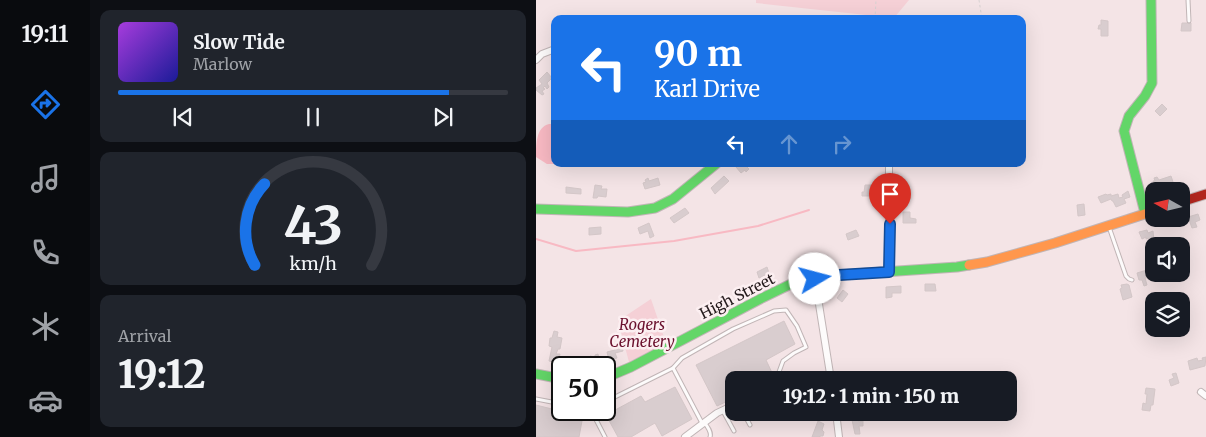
<!DOCTYPE html>
<meta charset="utf-8">
<style>
body{margin:0;font-family:Merriweather,serif;background:#20242c;color:#f1f3f6;height:100vh;display:flex;flex-direction:column;font-size:19px;white-space:nowrap}
*{box-sizing:border-box;margin:0}
p{font-size:16px;color:#9ea1a6}
.icon{flex:none;width:28px;height:28px;fill:none;stroke:currentColor;stroke-width:2;stroke-linecap:round;stroke-linejoin:round}
.map{position:relative;flex:1;overflow:hidden}
.drawer{display:flex;flex-direction:column;gap:10px;padding:10px;background:#0d0f14;width:446px}
.drawer>*{flex:none}
.hud{position:absolute;left:15px;top:15px;width:475px;height:152px;border-radius:10px;box-shadow:0 5px 20px #0002;background:#1a73e8;color:#fff;overflow:hidden}
.needle{width:32px;rotate:278deg}
.fabs{position:absolute;left:609px;top:182px;display:grid;gap:10px}
.fabs a{display:grid;place-items:center;width:45px;height:45px;border-radius:10px;background:#171b24;box-shadow:0 5px 20px #0002;font-size:25px}
.speed{position:absolute;left:15px;top:356px;display:flex;gap:10px;font-size:25px;font-weight:700;text-align:center}
.speed>*{display:grid;place-content:center;width:65px;height:65px;border-radius:50%;background:#171b24;box-shadow:0 5px 20px #0002;line-height:1}
.speed .limit{border:2px solid #111;border-radius:8px;background:#fff;color:#111}
.pin{position:absolute;display:grid;place-items:center;width:42px;height:42px;color:#fff;margin:-51px -21px;border-radius:50% 50% 50% 0;rotate:-45deg;box-shadow:0 0 5px #0007}
.pin .icon{rotate:45deg}
.me{position:absolute;width:55px;margin:-28px;rotate:82deg;stroke-linejoin:round;filter:drop-shadow(0 0 4px #0008)}
.turn{display:flex;align-items:center;gap:18px;height:105px;padding:0 20px;font-size:22px}
.turn .icon{width:65px;height:65px;stroke-width:2.5}
.turn b{display:block;font-size:35px;line-height:42px}
.lanes{display:flex;align-items:center;height:48px;padding:0 20px;background:#0003;justify-content:center;gap:25px;direction:ltr}
.lanes .off{opacity:.35}
.big{font-size:38px;font-weight:800;line-height:1.1}
.drawer .tile{flex:1;display:flex;flex-direction:column;justify-content:center;gap:8px;min-width:0;padding:0 18px;border-radius:10px;background:#20242c}
.drawer .dial{align-items:center;gap:0}
.dial svg{height:130px;overflow:visible;fill:none;stroke:#363941;stroke-width:7;stroke-linecap:round;text-anchor:middle}
.dial text{fill:#f1f3f6;stroke:none}
.song{display:flex;align-items:center;gap:15px}
.cover{width:60px;height:60px;border-radius:8px;background:linear-gradient(135deg,hsl(280 70% 55%),hsl(240 70% 35%))}
.played{height:5px;border-radius:2px;background:linear-gradient(90deg,#1a73e8 85%,#363941 85%)}
.keys{display:flex;justify-content:space-around;direction:ltr}
.trip{position:absolute;left:189px;top:371px;width:292px;height:50px;border-radius:10px;background:#171b24;box-shadow:0 5px 20px #0002;font-weight:800;line-height:50px;text-align:center}
main{display:flex;flex:1;min-height:0}
.dock{display:flex;flex-direction:column;width:90px;justify-content:space-around;align-items:center;background:#090b0e;color:#9ea1a6}
.dock .icon{width:35px;height:35px}
.dock .selected{color:#1a73e8}
.dock b{font-size:22px;color:#f1f3f6}
.map>svg:first-child{display:block}
.green{fill:#f5d0d6}
.water{fill:#f8b9c3}
.lines{fill:none;stroke-linecap:round;stroke-linejoin:round}
.stream{stroke:#f8b9c3;stroke-width:2}
.building{fill:#d9cdcf;stroke:#d4c7c8}
.lane-casing{stroke:#c1b5b6;stroke-width:5}
.street-casing{stroke:#c1b5b6;stroke-width:8}
.fast-casing{stroke:#c1b5b6;stroke-width:11}
.slow-casing{stroke:#c1b5b6;stroke-width:11}
.jam-casing{stroke:#c1b5b6;stroke-width:11}
.path{stroke:#d7d2d2;stroke-width:1;stroke-dasharray:2.5 2.5;stroke-linecap:butt}
.lane{stroke:#fdfbfb;stroke-width:3}
.street{stroke:#fdfbfb;stroke-width:6}
.fast{stroke:#63d668;stroke-width:9}
.slow{stroke:#ff974d;stroke-width:9}
.jam{stroke:#b3261e;stroke-width:9}
.route-casing{stroke:#114b97;stroke-width:12}
.route{stroke:#1a73e8;stroke-width:9}
.labels{text-anchor:middle;dominant-baseline:central;stroke-width:5;stroke-linejoin:round;paint-order:stroke}
.street-label{font-size:15px;fill:#251b1d;stroke:#fceff1}
.park-label{font-size:15px;font-style:italic;fill:#6a102d;stroke:#fceff1}
</style>
<main>
<nav class="dock">
<b>19:11</b>
<svg class="icon selected" aria-label="directions" viewBox="0 0 24 24"><path d="M12 3l9 9-9 9-9-9zM9 14v-3h6M13 9l2 2-2 2"/></svg>
<svg class="icon" aria-label="music" viewBox="0 0 24 24"><path d="M9 18V5l10-2v13"/><circle cx="6" cy="18" r="3"/><circle cx="16" cy="16" r="3"/></svg>
<svg class="icon" aria-label="phone" viewBox="0 0 24 24"><path d="M5 4h4l2 5-3 2q2 4 5 5l2-3 5 2v4C11 20 4 13 5 4z"/></svg>
<svg class="icon" aria-label="climate" viewBox="0 0 24 24"><path d="M12 3v18M4 7l16 10M4 17L20 7"/></svg>
<svg class="icon" aria-label="car" viewBox="0 0 24 24"><path d="M5 17H2v-5l4-1 3-4h7l3 4 3 1v5h-3M9 17h6M6 11h13"/><circle cx="7" cy="17" r="2"/><circle cx="17" cy="17" r="2"/></svg>
</nav>
<section class="drawer">
<div class="tile">
<div class="song"><i class="cover"></i><div><b>Slow Tide</b><p>Marlow</p></div></div>
<div class="played"></div>
<div class="keys"><svg class="icon" aria-label="previous" viewBox="0 0 24 24"><path d="M18 5L8 12l10 7zM5 5v14"/></svg><svg class="icon" aria-label="pause" viewBox="0 0 24 24"><path d="M8 5v14M16 5v14"/></svg><svg class="icon" aria-label="next" viewBox="0 0 24 24"><path d="M6 5l10 7-10 7zM19 5v14"/></svg></div>
</div>
<div class="tile dial"><svg viewBox="0 0 100 80">
<path d="M14 69A42 42 0 1 1 86 69"/>
<path d="M14 69A42 42 0 0 1 20 19" stroke="#1a73e8"/>
<text x="50" y="56" font-size="32" font-weight="700">43</text>
<text x="50" y="72" font-size="11">km/h</text>
</svg></div>
<div class="tile"><p>Arrival</p><b class="big">19:12</b></div>
</section>
<div class="map">
<svg width="670" height="437" viewBox="0 0 670 437">
<rect width="100%" height="100%" fill="#f4e4e6"/>
<!-- green -->
<g class="green">
<polygon points="220,0 373,0 358,18 220,3"/>
<polygon points="115,299 130,343 93,362 82,321"/>
</g>
<!-- water -->
<path class="water" d="M13,124H19V164H43H11L0,157C0,145 0,127 13,124Z"/>
<g class="lines">
<!-- stream -->
<polyline class="stream" points="0,239 40,251 138,241 222,226 273,210"/>
</g>
<!-- building -->
<g class="building">
<polygon points="565,20 572,21 572,36 565,36 565,29 562,29 563,25 565,25"/>
<polygon points="646,23 655,23 655,31 645,31"/>
<polygon points="11,72 16,78 11,83 13,87 11,89 9,86 7,88 9,89 6,91 8,94 6,95 0,90 0,88 6,84 3,80"/>
<polygon points="626,104 631,109 624,116 619,111"/>
<polygon points="204,164 215,164 211,167 213,169 210,172 209,170 205,173 200,167"/>
<polygon points="188,176 193,181 179,194 175,188"/>
<polygon points="635,176 637,182 629,186 628,183 624,184 626,188 620,190 617,181 619,181 618,178 621,177 623,180"/>
<polygon points="112,178 113,181 122,178 124,185 109,189 107,183 110,182 109,180"/>
<polygon points="59,185 66,186 65,189 71,189 70,197 62,196 61,198 57,198"/>
<polygon points="329,185 336,185 335,196 326,196 326,192 328,192"/>
<polygon points="30,187 45,189 45,194 30,193"/>
<polygon points="592,191 594,197 588,199 590,203 580,207 577,201 576,201 575,199 565,203 562,197 570,194 571,195 575,194 575,196 582,194 583,198 587,197 586,195"/>
<polygon points="548,204 549,215 542,216 541,205"/>
<polygon points="149,208 153,213 138,223 134,218"/>
<polygon points="367,212 374,212 374,218 380,219 380,223 367,223"/>
<polygon points="662,214 664,220 659,222 661,227 656,228 652,217"/>
<polygon points="113,223 118,236 114,238 112,231 104,234 102,228"/>
<polygon points="65,227 65,234 53,235 53,228"/>
<polygon points="320,230 323,236 312,240 310,234"/>
<polygon points="611,230 612,233 617,231 618,241 614,242 613,238 610,239 610,237 606,239 603,232"/>
<polygon points="231,267 233,273 223,278 221,272"/>
<polygon points="611,270 613,277 609,278 611,285 608,286 606,280 603,280 601,273"/>
<polygon points="389,284 399,284 400,291 389,291"/>
<polygon points="591,284 593,285 596,297 587,300 584,289 586,288 585,285"/>
<polygon points="365,286 365,293 356,293 356,297 350,298 350,287"/>
<polygon points="307,290 312,294 306,302 301,298"/>
<polygon points="248,321 259,344 230,360 238,377 232,380 198,380 198,398 181,406 160,365"/>
<polygon points="18,331 22,332 21,337 26,338 24,349 22,349 20,354 24,354 22,363 13,361 16,347 13,346 14,338 16,338"/>
<polygon points="86,345 87,351 79,353 81,358 73,360 71,352 79,350 78,347"/>
<polygon points="62,354 63,359 58,359 59,364 51,365 50,359 54,358 54,356 59,357 59,355"/>
<polygon points="670,357 669,366 654,370 652,361 661,358 662,361 667,360 666,358"/>
<polygon points="640,373 643,383 635,386 633,380 638,378 636,374"/>
<polygon points="139,387 156,419 126,436 119,423 95,437 82,437 70,415 105,396 109,402"/>
<polygon points="610,388 619,389 617,405 615,405 614,411 606,410 607,403 610,404 611,394 609,394"/>
<polygon points="0,405 16,409 15,415 46,421 43,437 0,437"/>
<polygon points="322,414 323,422 327,421 327,426 323,426 324,434 319,434 315,415"/>
<polygon points="282,421 288,424 286,430 288,432 287,436 284,436 284,437 276,437"/>
</g>
<g class="lines">
<defs>
<g id="lane">
<polyline points="652,0 653,21"/>
<polyline points="573,227 590,276 593,279 596,280"/>
<polyline points="0,399 26,404"/>
<polyline points="69,402 137,368"/>
<polyline points="55,410 69,437"/>
<polyline points="187,411 198,431"/>
<polyline points="207,412 214,425"/>
<polyline points="226,412 228,416"/>
<path d="M168,422C171,426 176,432 174,437"/>
<polyline points="166,423 137,368 146,358 197,329 238,311 250,310 261,326 270,347 258,353 247,361 240,380"/>
</g>
<g id="street">
<polyline points="0,60 6,54 19,49"/>
<polyline points="353,164 353,272"/>
<polyline points="279,279 295,380"/>
<polyline points="665,392 670,396"/>
<polyline points="300,412 303,437"/>
<polyline points="149,437 181,413 198,405"/>
</g>
<g id="fast">
<polyline points="0,209 92,212 119,208 137,199 180,164"/>
<polyline points="609,213 588,131 593,116 609,96 616,83 615,0"/>
<polyline points="0,374 26,379"/>
<polyline points="69,378 95,367 226,298 257,283 269,280 303,275 421,267 433,265"/>
</g>
<polyline id="slow" points="433,265 451,262 519,243 618,211"/>
<polyline id="jam" points="645,202 670,194"/>
</defs>
<!-- lane casing -->
<use href="#lane" class="lane-casing"/>
<!-- street casing -->
<use href="#street" class="street-casing"/>
<!-- fast casing -->
<use href="#fast" class="fast-casing"/>
<!-- slow casing -->
<use href="#slow" class="slow-casing"/>
<!-- jam casing -->
<use href="#jam" class="jam-casing"/>
<!-- path -->
<g class="path">
<polyline points="443,0 446,19"/>
<polyline points="339,19 340,0"/>
</g>
<!-- lane -->
<use href="#lane" class="lane"/>
<!-- street -->
<use href="#street" class="street"/>
<!-- fast -->
<use href="#fast" class="fast"/>
<!-- slow -->
<use href="#slow" class="slow"/>
<!-- jam -->
<use href="#jam" class="jam"/>
</g>
<g class="lines">
<defs>
<polyline id="route" points="279,279 303,275 353,272 354,224"/>
</defs>
<!-- route casing -->
<use href="#route" class="route-casing"/>
<!-- route -->
<use href="#route" class="route"/>
</g>
<g class="labels">
<!-- street labels -->
<g class="street-label">
<text transform="translate(201 296) rotate(-27)">High Street</text>
</g>
<!-- park labels -->
<g class="park-label">
<text x="106" y="324">Rogers<tspan x="106" dy="17">Cemetery</tspan></text>
</g>
</g>
</svg>
<div class="fabs">
<a><svg class="needle" viewBox="-14 -14 28 28"><path d="M0-13l5 13h-10z" fill="#e53935"/><path d="M0 13l5-13h-10z" fill="#9ea1a6"/></svg></a>
<a><svg class="icon" aria-label="sound" viewBox="0 0 24 24"><path d="M4 9h4l5-4v14l-5-4H4zM17 9q2 3 0 6"/></svg></a>
<a><svg class="icon" aria-label="layers" viewBox="0 0 24 24"><path d="M12 4l9 5-9 5-9-5zM3 14l9 5 9-5"/></svg></a>
</div>
<div class="speed"><div class="limit">50</div></div>
<div class="pin" style="left:354px;top:224px;background:#d93025"><svg class="icon" aria-label="arrive" viewBox="0 0 24 24"><path d="M6 21V4h12l-3 4 3 4H6"/></svg></div>
<svg class="me" style="left:279px;top:279px" viewBox="-20 -20 40 40"><circle r="19" fill="#fff"/><path d="M0-13L10 11 0 6-10 11z" fill="#1a73e8"/></svg>
<div class="trip">19:12 · 1 min · 150 m</div>
<div class="hud">
<div class="turn"><svg class="icon" aria-label="left" viewBox="0 0 24 24"><path d="M17 20v-9H6M10 6l-5 5 5 5"/></svg><div><b>90 m</b>Karl Drive</div></div>
<div class="lanes"><svg class="icon" aria-label="left" viewBox="0 0 24 24"><path d="M17 20v-9H6M10 6l-5 5 5 5"/></svg><svg class="icon off" aria-label="ahead" viewBox="0 0 24 24"><path d="M12 20V5M6 11l6-6 6 6"/></svg><svg class="icon off" aria-label="right" viewBox="0 0 24 24"><path d="M7 20v-9h11M14 6l5 5-5 5"/></svg></div>
</div>
</div>
</main>
